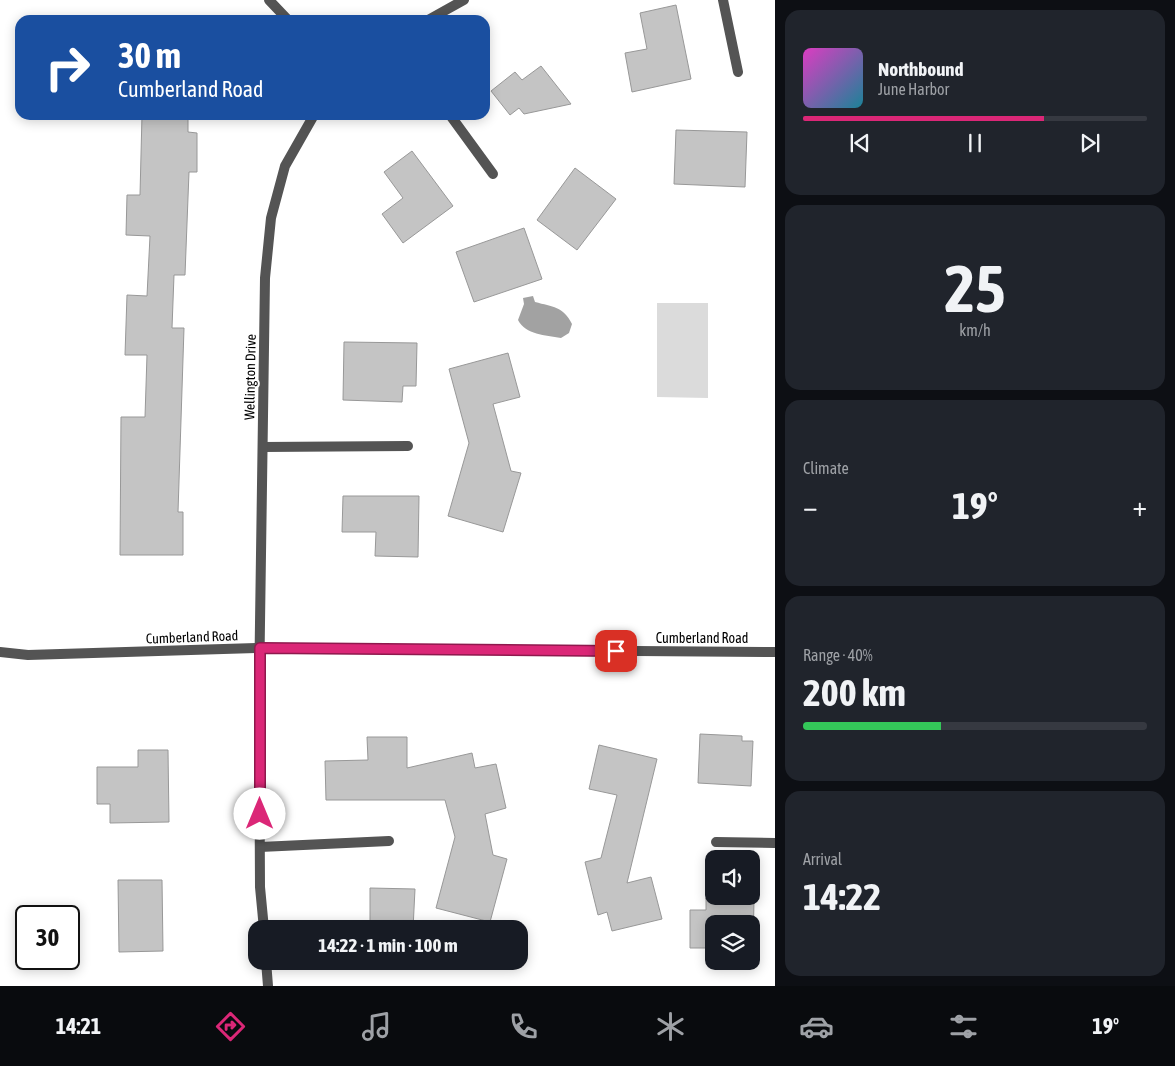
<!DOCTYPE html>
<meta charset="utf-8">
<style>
body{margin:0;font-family:"Asap Condensed",sans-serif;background:#20242c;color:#f1f3f6;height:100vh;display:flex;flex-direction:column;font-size:19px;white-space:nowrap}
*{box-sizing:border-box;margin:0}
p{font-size:16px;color:#9ea1a6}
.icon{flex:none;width:28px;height:28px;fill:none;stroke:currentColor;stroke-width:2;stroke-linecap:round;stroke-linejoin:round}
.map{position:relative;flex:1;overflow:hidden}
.sheet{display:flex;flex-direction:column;gap:10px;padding:10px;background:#0d0f14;width:400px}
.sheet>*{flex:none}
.banner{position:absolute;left:15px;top:15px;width:475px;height:105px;border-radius:15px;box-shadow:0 2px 12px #0003;background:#1a4fa0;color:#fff;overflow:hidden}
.fabs{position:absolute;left:705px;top:850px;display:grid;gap:10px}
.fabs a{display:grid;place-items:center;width:55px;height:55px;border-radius:10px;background:#171b24;box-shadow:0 2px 12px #0003;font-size:25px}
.speed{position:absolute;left:15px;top:905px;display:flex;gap:10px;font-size:25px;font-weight:700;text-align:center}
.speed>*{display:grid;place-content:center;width:65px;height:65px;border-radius:50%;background:#171b24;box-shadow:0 2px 12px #0003;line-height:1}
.speed .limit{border:2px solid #111;border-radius:8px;background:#fff;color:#111}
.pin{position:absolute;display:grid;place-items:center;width:42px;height:42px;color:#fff;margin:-21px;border-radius:10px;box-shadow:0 2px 8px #0006}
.me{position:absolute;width:55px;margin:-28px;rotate:0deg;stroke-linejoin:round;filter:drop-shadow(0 0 4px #0008)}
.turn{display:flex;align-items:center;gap:18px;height:105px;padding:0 20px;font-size:22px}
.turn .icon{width:65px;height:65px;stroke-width:2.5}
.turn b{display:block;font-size:35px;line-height:42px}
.big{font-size:38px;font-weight:700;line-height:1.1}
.sheet .tile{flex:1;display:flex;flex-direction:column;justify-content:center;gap:8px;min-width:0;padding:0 18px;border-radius:15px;background:#20242c}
.sheet .dial{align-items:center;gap:0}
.dial b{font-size:65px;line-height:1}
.song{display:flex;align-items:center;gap:15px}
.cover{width:60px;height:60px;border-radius:8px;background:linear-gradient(135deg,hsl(310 70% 55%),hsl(190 70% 35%))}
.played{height:5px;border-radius:2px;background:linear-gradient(90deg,#db2777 70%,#363941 70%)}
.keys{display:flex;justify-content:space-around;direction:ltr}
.heat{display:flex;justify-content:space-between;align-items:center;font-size:28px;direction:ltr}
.charge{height:8px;border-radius:4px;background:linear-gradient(90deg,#34c759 40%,#363941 0)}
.trip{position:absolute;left:248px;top:920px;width:280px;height:50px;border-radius:15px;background:#171b24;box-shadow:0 2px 12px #0003;font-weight:700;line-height:50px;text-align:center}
.menu{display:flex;height:80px;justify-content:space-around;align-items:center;background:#090b0e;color:#9ea1a6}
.menu .icon{width:35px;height:35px}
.menu .current{color:#db2777}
.menu b{font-size:22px;color:#f1f3f6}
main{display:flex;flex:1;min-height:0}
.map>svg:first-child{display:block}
.green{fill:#dbdbdb}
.water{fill:#a2a2a2}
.building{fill:#c4c4c4;stroke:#989898}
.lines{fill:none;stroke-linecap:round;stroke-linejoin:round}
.service{stroke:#545454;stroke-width:10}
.minor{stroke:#545454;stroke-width:10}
.route-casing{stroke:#8e194d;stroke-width:12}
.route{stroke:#db2777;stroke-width:9}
.labels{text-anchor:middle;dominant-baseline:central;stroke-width:4;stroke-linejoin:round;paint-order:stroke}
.street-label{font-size:14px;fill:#000;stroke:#fff}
</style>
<main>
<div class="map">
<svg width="775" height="986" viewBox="0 0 775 986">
<rect width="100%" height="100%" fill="#fff"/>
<!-- green -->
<polygon class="green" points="657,303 708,303 708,398 657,397"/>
<!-- water -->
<path class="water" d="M533,296L535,302C553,307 563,306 572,324L569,333L561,338C545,335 526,335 518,320L524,304L523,298Z"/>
<!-- building -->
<g class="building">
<polygon points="676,5 691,79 632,92 625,53 647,49 640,13"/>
<polygon points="541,66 571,104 524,114 519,108 510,115 491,91 515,72 522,80"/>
<polygon points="142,115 188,115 188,132 197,133 197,172 189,172 185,275 174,275 172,328 184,328 178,512 183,512 183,555 120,555 121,417 145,417 147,355 125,355 127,295 147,296 150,236 126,235 127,195 140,195"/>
<polygon points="676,130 747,132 745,187 674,184"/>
<polygon points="412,151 453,206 403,243 382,214 403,198 384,172"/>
<polygon points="575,168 616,199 577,250 537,220"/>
<polygon points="524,228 542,279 474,302 456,252"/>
<polygon points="344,342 417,343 416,386 403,386 402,402 343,400"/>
<polygon points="508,353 520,397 493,404 511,471 521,473 503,532 448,516 469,443 449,369"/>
<polygon points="343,496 419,496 418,557 375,556 376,532 342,532"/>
<polygon points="700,734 742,736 742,741 753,741 751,786 698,783"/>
<polygon points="367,737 407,737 407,768 472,753 475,768 496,764 506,808 485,814 493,855 507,859 490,922 436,908 455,837 445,800 326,800 325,761 368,760"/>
<polygon points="599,745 657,759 627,883 651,877 662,919 612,931 607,912 598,915 585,862 601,858 617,795 589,789"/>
<polygon points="138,750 168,750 169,822 110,823 110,804 97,804 97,767 138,767"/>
<polygon points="118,880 162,880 163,951 119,952"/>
<polygon points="370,888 415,889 413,929 370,929"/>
<polygon points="706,898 754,899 753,953 751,953 751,924 714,924 714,948 690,948 690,910 706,910"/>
<polygon points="714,961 742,961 741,968 714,967"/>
</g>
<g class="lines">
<!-- service -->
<g class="service">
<polyline points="723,0 738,72"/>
<polyline points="450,115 493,174"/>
<polyline points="263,447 408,446"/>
<polyline points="716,842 775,843"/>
<polyline points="260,847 389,841"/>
</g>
<!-- minor -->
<g class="minor">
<polyline points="269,0 288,20"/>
<polyline points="428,20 464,0"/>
<polyline points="0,652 28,655 260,648 775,652"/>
<polyline points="264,929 260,887 259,692 265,278 271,218 285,166 314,115"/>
<polyline points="266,961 268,986"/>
</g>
</g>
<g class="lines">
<defs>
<polyline id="route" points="260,814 260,648 616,651"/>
</defs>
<!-- route casing -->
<use href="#route" class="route-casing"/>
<!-- route -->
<use href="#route" class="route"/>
</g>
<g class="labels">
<!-- street labels -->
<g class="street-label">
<text transform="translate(250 377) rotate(-89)">Wellington Drive</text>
<text transform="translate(192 637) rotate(-2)">Cumberland Road</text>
<text x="702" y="638">Cumberland Road</text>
</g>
</g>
</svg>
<div class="fabs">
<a><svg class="icon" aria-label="sound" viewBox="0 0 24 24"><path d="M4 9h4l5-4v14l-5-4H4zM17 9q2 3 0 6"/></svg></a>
<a><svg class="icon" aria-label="layers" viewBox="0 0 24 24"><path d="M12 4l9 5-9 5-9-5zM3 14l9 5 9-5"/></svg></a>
</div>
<div class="speed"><div class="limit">30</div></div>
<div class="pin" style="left:616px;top:651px;background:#d93025"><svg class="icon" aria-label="arrive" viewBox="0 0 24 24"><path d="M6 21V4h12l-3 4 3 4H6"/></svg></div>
<svg class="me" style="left:260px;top:814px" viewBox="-20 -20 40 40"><circle r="19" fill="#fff"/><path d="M0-13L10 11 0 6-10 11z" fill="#db2777"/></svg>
<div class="trip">14:22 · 1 min · 100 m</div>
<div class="banner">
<div class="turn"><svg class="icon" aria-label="right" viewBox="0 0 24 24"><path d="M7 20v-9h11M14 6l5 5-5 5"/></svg><div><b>30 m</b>Cumberland Road</div></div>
</div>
</div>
<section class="sheet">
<div class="tile">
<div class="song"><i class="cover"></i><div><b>Northbound</b><p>June Harbor</p></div></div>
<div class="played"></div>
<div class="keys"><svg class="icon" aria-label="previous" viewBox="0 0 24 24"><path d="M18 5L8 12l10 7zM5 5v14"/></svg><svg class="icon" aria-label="pause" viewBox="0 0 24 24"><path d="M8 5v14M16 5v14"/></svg><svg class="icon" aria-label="next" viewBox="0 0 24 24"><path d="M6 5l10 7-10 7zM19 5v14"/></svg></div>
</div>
<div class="tile dial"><b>25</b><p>km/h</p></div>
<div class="tile"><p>Climate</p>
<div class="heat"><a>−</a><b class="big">19°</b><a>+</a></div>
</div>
<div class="tile"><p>Range · 40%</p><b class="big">200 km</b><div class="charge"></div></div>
<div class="tile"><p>Arrival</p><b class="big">14:22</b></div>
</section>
</main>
<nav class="menu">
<b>14:21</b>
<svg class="icon current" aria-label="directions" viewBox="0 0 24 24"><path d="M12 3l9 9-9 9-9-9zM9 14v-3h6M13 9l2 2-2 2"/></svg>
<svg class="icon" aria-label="music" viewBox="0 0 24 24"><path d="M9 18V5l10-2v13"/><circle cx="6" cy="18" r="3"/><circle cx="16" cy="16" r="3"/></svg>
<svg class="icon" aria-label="phone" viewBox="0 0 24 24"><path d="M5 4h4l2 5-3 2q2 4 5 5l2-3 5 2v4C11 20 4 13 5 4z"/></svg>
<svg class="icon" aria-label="climate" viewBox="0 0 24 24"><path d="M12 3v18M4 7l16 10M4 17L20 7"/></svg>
<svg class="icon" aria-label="car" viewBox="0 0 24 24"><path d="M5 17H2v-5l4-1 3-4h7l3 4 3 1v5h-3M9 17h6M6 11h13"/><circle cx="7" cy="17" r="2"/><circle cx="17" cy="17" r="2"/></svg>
<svg class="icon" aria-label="filters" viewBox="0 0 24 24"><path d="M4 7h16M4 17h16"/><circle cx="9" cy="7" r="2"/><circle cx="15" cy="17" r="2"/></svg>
<b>19°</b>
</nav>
